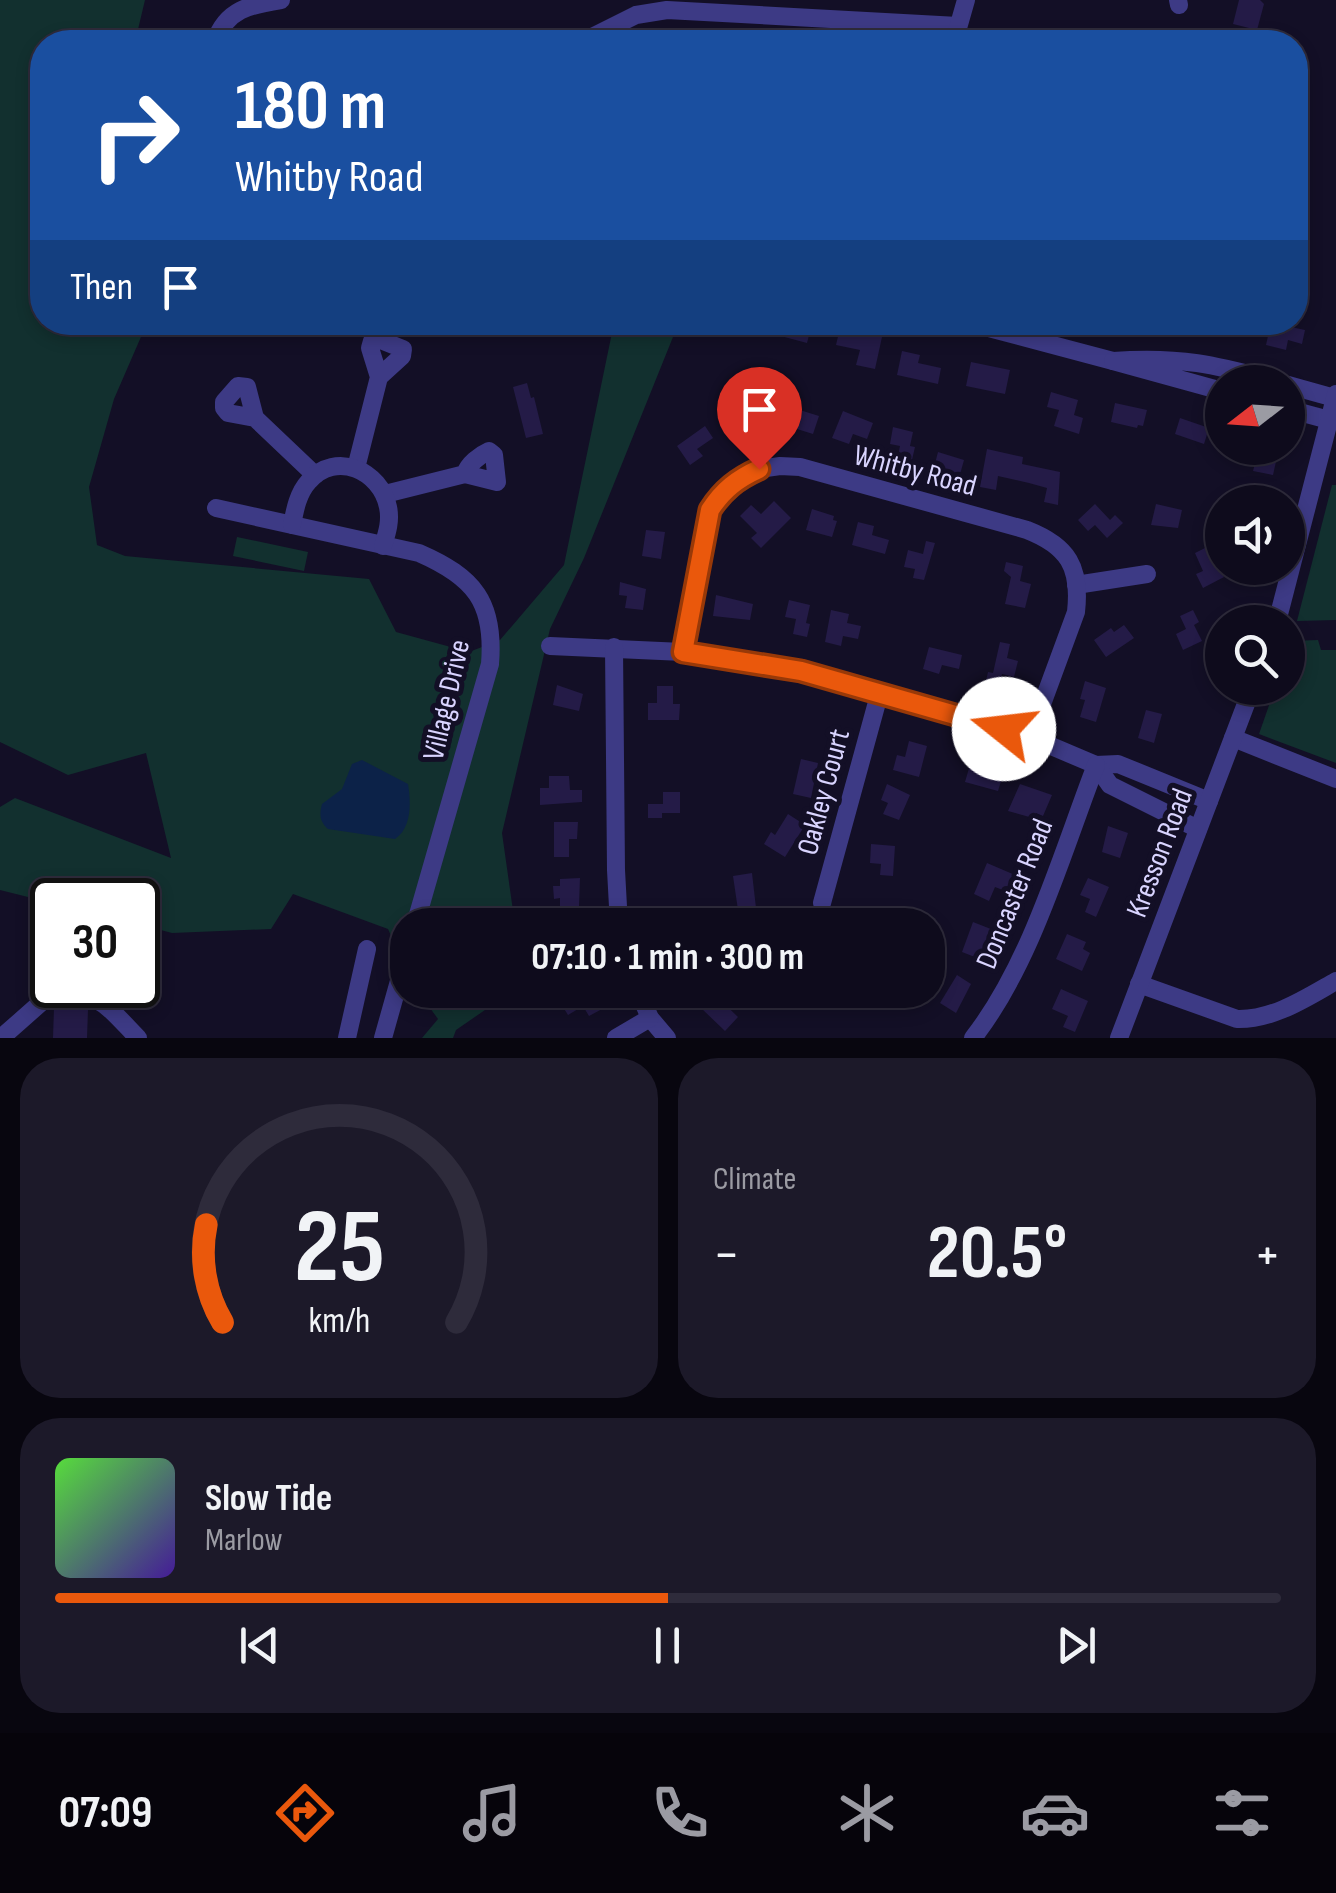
<!DOCTYPE html>
<meta charset="utf-8">
<style>
body{margin:0;font-family:"Sofia Sans Condensed",sans-serif;background:#1c1929;color:#f1f3f6;height:100vh;display:flex;flex-direction:column;font-size:38px;white-space:nowrap}
*{box-sizing:border-box;margin:0}
p{font-size:32px;color:#9b9ba3}
.icon{flex:none;width:55px;height:55px;fill:none;stroke:currentColor;stroke-width:2;stroke-linecap:round;stroke-linejoin:round}
.map{position:relative;height:1038px;overflow:hidden}
.details{display:flex;flex-direction:column;gap:20px;padding:20px;background:#08060f;flex:1}
.details>*{flex:none}
.guide{position:absolute;left:30px;top:30px;width:1278px;height:305px;border-radius:40px;box-shadow:0 5px 15px #0003,0 0 0 2px #2e2b3b;background:#1a4fa0;color:#fff;overflow:hidden}
.needle{width:65px;rotate:253deg}
.fabs{position:absolute;left:1205px;top:365px;display:grid;gap:20px}
.fabs a{display:grid;place-items:center;width:100px;height:100px;border-radius:50%;background:#0e0b1c;box-shadow:0 5px 15px #0003,0 0 0 2px #2e2b3b;font-size:50px}
.speed{position:absolute;left:30px;top:878px;display:flex;gap:20px;font-size:50px;font-weight:700;text-align:center}
.speed>*{display:grid;place-content:center;width:130px;height:130px;border-radius:50%;background:#0e0b1c;box-shadow:0 5px 15px #0003,0 0 0 2px #2e2b3b;line-height:1}
.speed .limit{border:5px solid #111;border-radius:15px;background:#fff;color:#111}
.pin{position:absolute;display:grid;place-items:center;width:85px;height:85px;color:#fff;margin:-102px -42px;border-radius:50% 50% 50% 0;rotate:-45deg;box-shadow:0 0 10px #0007}
.pin .icon{rotate:45deg}
.me{position:absolute;width:110px;margin:-55px;rotate:286deg;stroke-linejoin:round;filter:drop-shadow(0 0 8px #0008)}
.turn{display:flex;align-items:center;gap:35px;height:210px;padding:0 40px;font-size:45px}
.turn .icon{width:130px;height:130px;stroke-width:2.5}
.turn b{display:block;font-size:70px;line-height:85px}
.then{display:flex;align-items:center;height:95px;padding:0 40px;background:#0003;gap:20px;font-size:38px}
.big{font-size:75px;font-weight:700;line-height:1.1}
.details .tile{flex:1;display:flex;flex-direction:column;justify-content:center;gap:15px;min-width:0;padding:0 35px;border-radius:40px;background:#1c1929}
.details .dial{align-items:center;gap:0}
.dial svg{height:260px;overflow:visible;fill:none;stroke:#2e2b3b;stroke-width:7;stroke-linecap:round;text-anchor:middle}
.dial text{fill:#f1f3f6;stroke:none}
.song{display:flex;align-items:center;gap:30px}
.cover{width:120px;height:120px;border-radius:15px;background:linear-gradient(135deg,hsl(110 70% 55%),hsl(260 70% 35%))}
.played{height:10px;border-radius:5px;background:linear-gradient(90deg,#ea580c 50%,#2e2b3b 50%)}
.keys{display:flex;justify-content:space-around;direction:ltr}
.heat{display:flex;justify-content:space-between;align-items:center;font-size:55px;direction:ltr}
.details .tiles{flex:1;display:grid;gap:20px;grid-template-columns:1fr 1fr}
.tile:last-child{grid-column:span 2}
.trip{position:absolute;left:390px;top:908px;width:555px;height:100px;border-radius:40px;background:#0e0b1c;box-shadow:0 5px 15px #0003,0 0 0 2px #2e2b3b;font-weight:700;line-height:100px;text-align:center}
.dock{display:flex;height:160px;justify-content:space-around;align-items:center;background:#06040b;color:#9b9ba3}
.dock .icon{width:70px;height:70px}
.dock .selected{color:#ea580c}
.dock b{font-size:45px;color:#f1f3f6}
.map>svg:first-child{display:block}
.green{fill:#12302f}
.water{fill:#0c2248}
.building{fill:#241b47}
.lines{fill:none;stroke-linecap:round;stroke-linejoin:round}
.minor{stroke:#3d3a85;stroke-width:18}
.route-casing{stroke:#983908;stroke-width:25}
.route{stroke:#ea580c;stroke-width:18}
.labels{text-anchor:middle;dominant-baseline:central;stroke-width:10;stroke-linejoin:round;paint-order:stroke}
.street-label{font-size:30px;fill:#d9d4ff;stroke:#130f26}
</style>
<div class="map">
<svg width="1336" height="1038" viewBox="0 0 1336 1038">
<rect width="100%" height="100%" fill="#130f26"/>
<!-- green -->
<g class="green">
<polygon points="0,0 145,0 135,42 42,42 42,322 147,323 114,399 89,487 97,545 125,556 369,579 396,632 469,652 500,640 564,565 614,323 673,337 584,558 550,629 502,833 515,925 408,925 407,971 388,929 293,894 271,929 172,933 138,924 138,900 52,900 52,903 0,890 0,807 15,798 171,858 146,753 68,775 0,742"/>
<polygon points="1332,485 1336,485 1336,620 1297,621"/>
<polygon points="237,537 308,552 304,571 233,556"/>
<polygon points="1318,640 1321,650 1336,650 1336,763 1259,734 1275,688 1288,688 1288,651 1291,641"/>
<polygon points="417,990 514,990 456,1030 453,1038 422,1038 438,1019"/>
</g>
<!-- water -->
<path class="water" d="M362,760L408,784C411,802 412,828 395,839L328,829C320,822 319,815 322,804L342,789L352,764Z"/>
<!-- building -->
<g class="building">
<polygon points="1239,0 1260,0 1264,4 1257,30 1233,24"/>
<polygon points="780,322 812,324 807,343 777,335"/>
<polygon points="1271,322 1292,322 1291,327 1305,330 1302,344 1288,340 1286,350 1266,345"/>
<polygon points="840,328 882,337 875,369 856,365 860,350 836,345"/>
<polygon points="902,351 920,355 918,363 941,368 938,384 897,375"/>
<polygon points="971,362 1010,370 1005,394 966,386"/>
<polygon points="527,383 531,398 534,397 543,434 526,438 513,387"/>
<polygon points="753,390 761,413 734,424 728,408 740,404 737,396"/>
<polygon points="1051,392 1078,400 1074,415 1083,418 1079,434 1054,426 1059,410 1047,407"/>
<polygon points="1115,403 1147,410 1143,426 1138,425 1137,428 1111,422"/>
<polygon points="787,406 819,416 813,434 781,424"/>
<polygon points="843,411 873,423 867,439 853,434 849,444 832,438"/>
<polygon points="1180,418 1209,428 1204,444 1175,434"/>
<polygon points="705,426 713,438 697,449 703,456 690,465 677,446"/>
<polygon points="893,427 913,432 910,446 915,447 911,464 897,461 900,446 890,444"/>
<polygon points="1259,448 1279,448 1273,475 1253,471"/>
<polygon points="987,449 1023,457 1022,464 1060,472 1058,505 1044,502 1047,488 1029,483 998,476 996,490 980,487"/>
<polygon points="938,452 964,460 959,478 933,471"/>
<polygon points="774,501 791,518 761,548 751,538 757,533 740,516 751,505 761,514"/>
<polygon points="1095,504 1110,520 1115,515 1123,523 1107,538 1095,525 1088,531 1078,520"/>
<polygon points="1156,504 1182,510 1178,528 1151,525"/>
<polygon points="812,509 834,516 833,520 837,521 832,537 806,530"/>
<polygon points="858,522 874,526 872,535 889,540 885,554 852,545"/>
<polygon points="646,530 665,532 661,559 642,556"/>
<polygon points="926,541 935,543 924,580 913,578 915,569 904,567 908,550 923,554"/>
<polygon points="1209,546 1224,577 1203,588 1196,574 1203,571 1195,553"/>
<polygon points="1006,562 1023,566 1020,581 1031,584 1025,608 1005,604 1011,577 1004,571"/>
<polygon points="620,582 646,589 643,610 625,608 627,596 619,595"/>
<polygon points="716,595 753,604 750,620 713,616"/>
<polygon points="789,600 810,605 806,623 810,624 807,637 793,634 796,619 785,617"/>
<polygon points="831,610 849,614 847,623 861,626 858,639 843,636 841,646 825,642"/>
<polygon points="1193,610 1199,622 1194,625 1202,641 1183,650 1176,634 1186,629 1180,616"/>
<polygon points="1124,625 1134,638 1106,657 1094,640 1111,628 1114,632"/>
<polygon points="1000,642 1010,644 1007,658 1018,661 1014,677 1002,674 999,688 985,685 988,672 993,673"/>
<polygon points="929,647 962,655 959,669 942,665 939,674 923,669"/>
<polygon points="1085,681 1106,688 1096,722 1080,717 1085,700 1080,699"/>
<polygon points="557,685 583,694 579,711 553,705"/>
<polygon points="657,686 673,686 673,704 680,704 679,720 648,720 648,703 657,703"/>
<polygon points="1146,710 1162,714 1154,743 1138,738"/>
<polygon points="909,741 927,746 919,777 893,770 897,755 905,757"/>
<polygon points="972,758 988,762 985,773 1002,778 998,791 965,782"/>
<polygon points="801,759 818,763 811,798 793,794"/>
<polygon points="549,776 569,776 570,790 582,790 582,802 540,805 540,788 549,788"/>
<polygon points="887,784 910,795 899,820 883,814 888,803 881,800"/>
<polygon points="1020,784 1052,795 1043,816 1036,813 1033,818 1008,811"/>
<polygon points="663,792 680,792 680,813 662,813 662,818 648,818 648,804 663,804"/>
<polygon points="788,814 805,825 785,857 764,844 771,832 775,835"/>
<polygon points="554,822 578,822 577,839 569,839 569,857 554,857"/>
<polygon points="1108,826 1128,833 1120,858 1102,852"/>
<polygon points="871,844 895,846 893,876 880,875 881,864 870,863"/>
<polygon points="987,863 1015,875 1008,892 995,887 989,901 974,894"/>
<polygon points="752,873 756,908 738,910 733,876"/>
<polygon points="580,878 579,907 560,907 560,898 554,899 553,886 560,886 560,879"/>
<polygon points="1088,878 1109,887 1096,917 1085,912 1090,899 1080,895"/>
<polygon points="973,922 996,931 985,961 962,952"/>
<polygon points="1067,934 1086,942 1083,949 1090,953 1082,971 1056,959"/>
<polygon points="957,975 971,984 956,1013 940,1003"/>
<polygon points="1061,989 1088,1001 1075,1032 1063,1027 1068,1016 1052,1009"/>
<polygon points="580,990 594,990 604,1008 589,1016 583,1006 568,1015 560,1002"/>
<polygon points="713,993 738,1017 725,1031 700,1007"/>
<polygon points="58,1005 88,1010 87,1038 53,1038 54,1008"/>
</g>
<g class="lines">
<!-- minor -->
<g class="minor">
<polyline points="1178,0 1179,5"/>
<path d="M215,42C226,9 250,5 281,0"/>
<polyline points="582,42 636,15 667,10 958,26"/>
<polyline points="954,42 966,0"/>
<polyline points="966,322 1113,361"/>
<polyline points="1288,385 1335,398"/>
<path d="M1222,391L1113,361C1181,356 1215,365 1280,382"/>
<polyline points="1288,409 1329,420"/>
<polyline points="255,418 228,413 224,408 224,402 238,386 247,387 255,418 315,475"/>
<polyline points="356,468 379,377 402,356 403,349 378,339 372,341 370,348 379,377"/>
<path d="M385,494L465,474L497,482L494,455L489,451C480,455 468,464 465,474"/>
<path d="M216,508L419,553C474,577 495,602 490,664L415,925"/>
<path d="M292,525C295,509 298,493 309,481C336,450 381,471 388,507C391,521 387,533 383,546"/>
<polyline points="1076,585 1147,574"/>
<polyline points="1277,622 1336,394"/>
<polyline points="550,646 683,652 801,671 1030,737 1096,765 1118,764 1209,801"/>
<polyline points="614,647 616,870 619,925"/>
<path d="M683,652L710,510L720,495L738,478L759,469L780,466L800,467L1027,530C1068,546 1081,567 1076,612L1030,737"/>
<polyline points="1233,738 1336,779"/>
<polyline points="1096,765 1110,785 1198,829"/>
<polyline points="822,903 879,695"/>
<path d="M1139,984L1237,1019C1273,1020 1306,998 1336,981"/>
<polyline points="638,990 650,1018 667,1038"/>
<path d="M1,1038L53,992C100,992 106,1005 138,1038"/>
<polyline points="347,1038 367,949"/>
<polyline points="383,1038 408,949"/>
<polyline points="616,1038 650,1018"/>
<path d="M973,1038C1031,964 1062,853 1096,765"/>
<polyline points="1119,1038 1252,688"/>
</g>
</g>
<g class="lines">
<defs>
<path id="route" d="M759,469C737,479 723,490 710,510L683,652L801,671L1004,729"/>
</defs>
<!-- route casing -->
<use href="#route" class="route-casing"/>
<!-- route -->
<use href="#route" class="route"/>
</g>
<g class="labels">
<!-- street labels -->
<g class="street-label">
<text transform="translate(915 471) rotate(15)">Whitby Road</text>
<text transform="translate(447 700) rotate(-77)">Village Drive</text>
<text transform="translate(824 792) rotate(-75)">Oakley Court</text>
<text transform="translate(1160 853) rotate(-69)">Kresson Road</text>
<text transform="translate(1015 894) rotate(-68)">Doncaster Road</text>
</g>
</g>
</svg>
<div class="fabs">
<a><svg class="needle" viewBox="-14 -14 28 28"><path d="M0-13l5 13h-10z" fill="#e53935"/><path d="M0 13l5-13h-10z" fill="#9b9ba3"/></svg></a>
<a><svg class="icon" aria-label="sound" viewBox="0 0 24 24"><path d="M4 9h4l5-4v14l-5-4H4zM17 9q2 3 0 6"/></svg></a>
<a><svg class="icon" aria-label="search" viewBox="0 0 24 24"><circle cx="10" cy="10" r="6"/><path d="M15 15l6 6"/></svg></a>
</div>
<div class="speed"><div class="limit">30</div></div>
<div class="pin" style="left:759px;top:469px;background:#d93025"><svg class="icon" aria-label="arrive" viewBox="0 0 24 24"><path d="M6 21V4h12l-3 4 3 4H6"/></svg></div>
<svg class="me" style="left:1004px;top:729px" viewBox="-20 -20 40 40"><circle r="19" fill="#fff"/><path d="M0-13L10 11 0 6-10 11z" fill="#ea580c"/></svg>
<div class="trip">07:10 · 1 min · 300 m</div>
<div class="guide">
<div class="turn"><svg class="icon" aria-label="right" viewBox="0 0 24 24"><path d="M7 20v-9h11M14 6l5 5-5 5"/></svg><div><b>180 m</b>Whitby Road</div></div>
<div class="then">Then<svg class="icon" aria-label="arrive" viewBox="0 0 24 24"><path d="M6 21V4h12l-3 4 3 4H6"/></svg></div>
</div>
</div>
<section class="details">
<div class="tiles">
<div class="tile dial"><svg viewBox="0 0 100 80">
<path d="M14 69A42 42 0 1 1 86 69"/>
<path d="M14 69A42 42 0 0 1 9 39" stroke="#ea580c"/>
<text x="50" y="56" font-size="32" font-weight="700">25</text>
<text x="50" y="72" font-size="11">km/h</text>
</svg></div>
<div class="tile"><p>Climate</p>
<div class="heat"><a>−</a><b class="big">20.5°</b><a>+</a></div>
</div>
<div class="tile">
<div class="song"><i class="cover"></i><div><b>Slow Tide</b><p>Marlow</p></div></div>
<div class="played"></div>
<div class="keys"><svg class="icon" aria-label="previous" viewBox="0 0 24 24"><path d="M18 5L8 12l10 7zM5 5v14"/></svg><svg class="icon" aria-label="pause" viewBox="0 0 24 24"><path d="M8 5v14M16 5v14"/></svg><svg class="icon" aria-label="next" viewBox="0 0 24 24"><path d="M6 5l10 7-10 7zM19 5v14"/></svg></div>
</div>
</div>
</section>
<nav class="dock">
<b>07:09</b>
<svg class="icon selected" aria-label="directions" viewBox="0 0 24 24"><path d="M12 3l9 9-9 9-9-9zM9 14v-3h6M13 9l2 2-2 2"/></svg>
<svg class="icon" aria-label="music" viewBox="0 0 24 24"><path d="M9 18V5l10-2v13"/><circle cx="6" cy="18" r="3"/><circle cx="16" cy="16" r="3"/></svg>
<svg class="icon" aria-label="phone" viewBox="0 0 24 24"><path d="M5 4h4l2 5-3 2q2 4 5 5l2-3 5 2v4C11 20 4 13 5 4z"/></svg>
<svg class="icon" aria-label="climate" viewBox="0 0 24 24"><path d="M12 3v18M4 7l16 10M4 17L20 7"/></svg>
<svg class="icon" aria-label="car" viewBox="0 0 24 24"><path d="M5 17H2v-5l4-1 3-4h7l3 4 3 1v5h-3M9 17h6M6 11h13"/><circle cx="7" cy="17" r="2"/><circle cx="17" cy="17" r="2"/></svg>
<svg class="icon" aria-label="filters" viewBox="0 0 24 24"><path d="M4 7h16M4 17h16"/><circle cx="9" cy="7" r="2"/><circle cx="15" cy="17" r="2"/></svg>
</nav>
